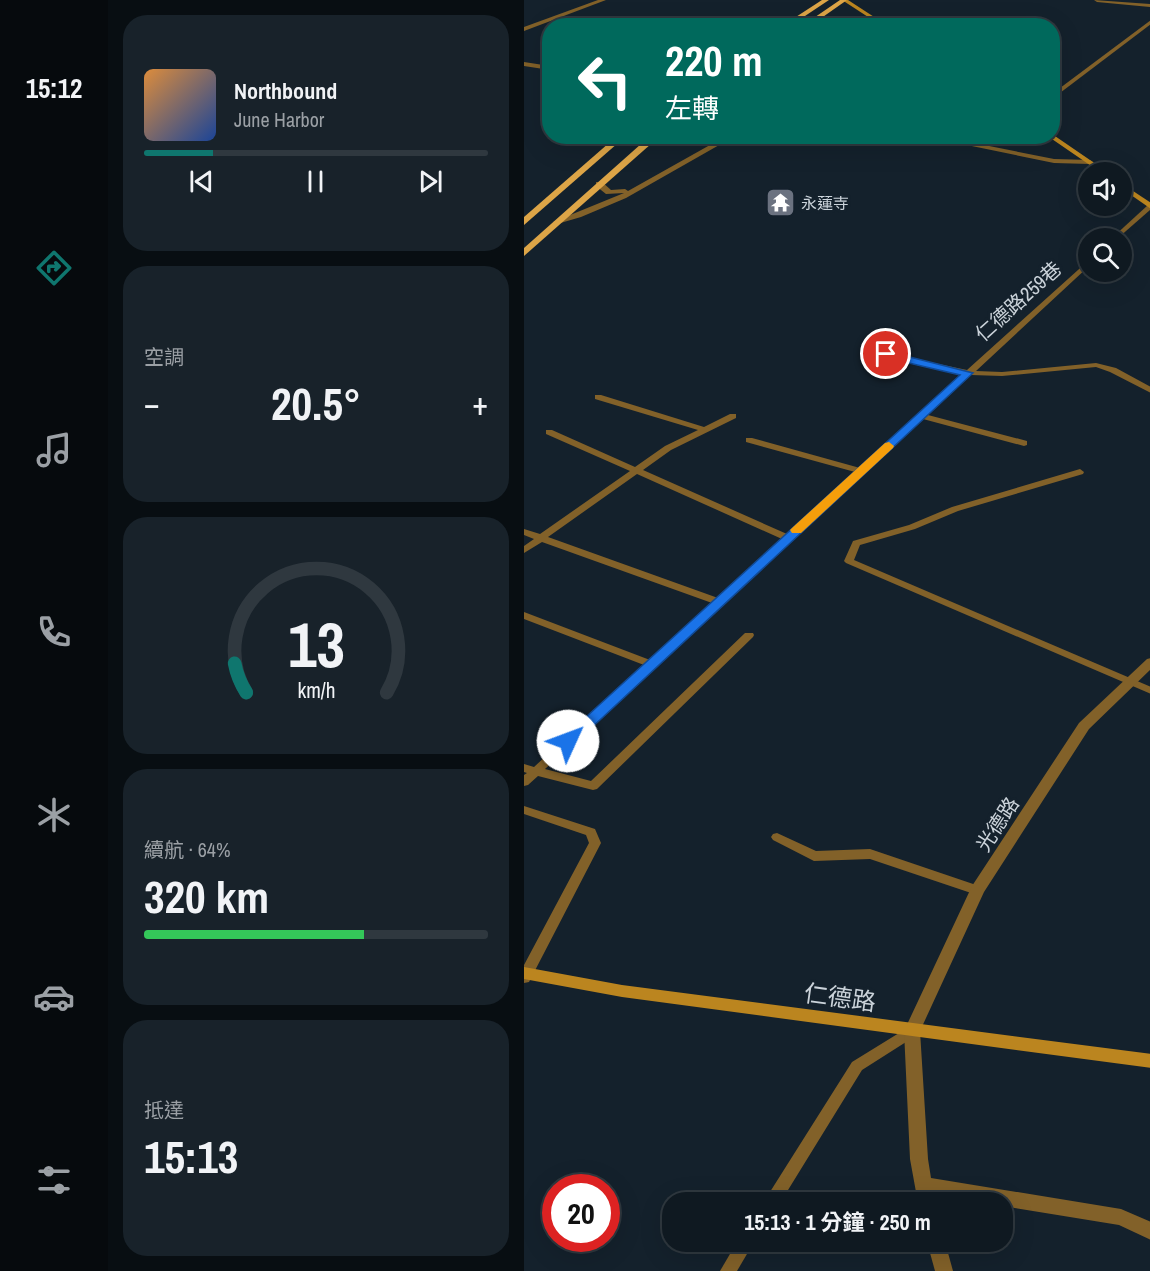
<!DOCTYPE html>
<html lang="zh-TW">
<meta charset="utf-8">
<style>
body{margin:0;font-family:"Archivo Narrow","Noto Sans TC",sans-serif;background:#18222a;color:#f1f3f6;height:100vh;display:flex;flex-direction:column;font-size:22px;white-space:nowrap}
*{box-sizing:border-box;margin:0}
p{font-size:20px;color:#9ba0a5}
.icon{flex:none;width:33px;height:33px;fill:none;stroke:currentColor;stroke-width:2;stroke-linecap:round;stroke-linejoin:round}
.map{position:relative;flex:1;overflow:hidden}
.details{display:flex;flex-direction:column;gap:15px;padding:15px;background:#080e12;width:416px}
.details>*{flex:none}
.guide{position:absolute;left:18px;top:18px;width:518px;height:126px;border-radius:24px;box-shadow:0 6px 24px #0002,0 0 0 2px #2f383f;background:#00695c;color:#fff;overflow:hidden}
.buttons{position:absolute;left:554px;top:162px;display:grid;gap:12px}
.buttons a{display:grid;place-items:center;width:54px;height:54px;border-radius:50%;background:#0f1921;box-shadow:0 6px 24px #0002,0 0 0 2px #2f383f;font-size:30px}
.speed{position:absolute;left:18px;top:1174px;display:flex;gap:12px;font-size:30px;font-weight:700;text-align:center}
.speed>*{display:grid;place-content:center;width:78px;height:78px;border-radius:50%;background:#0f1921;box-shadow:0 6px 24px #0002,0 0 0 2px #2f383f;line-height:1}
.speed .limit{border:9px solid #d22;background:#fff;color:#111}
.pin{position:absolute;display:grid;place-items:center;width:51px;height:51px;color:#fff;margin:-26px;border:3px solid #fff;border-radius:50%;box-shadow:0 2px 6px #0007}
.me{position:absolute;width:66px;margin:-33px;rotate:47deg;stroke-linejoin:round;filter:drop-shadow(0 0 4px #0008)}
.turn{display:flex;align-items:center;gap:21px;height:126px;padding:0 24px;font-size:27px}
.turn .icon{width:78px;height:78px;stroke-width:2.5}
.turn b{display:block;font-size:42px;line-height:51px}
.big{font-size:45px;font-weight:700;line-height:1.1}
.details .widget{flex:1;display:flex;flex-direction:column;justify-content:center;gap:9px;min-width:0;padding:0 21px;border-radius:24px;background:#18222a}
.details .dial{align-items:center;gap:0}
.dial svg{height:156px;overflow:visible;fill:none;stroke:#2f383f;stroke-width:7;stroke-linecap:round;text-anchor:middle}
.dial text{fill:#f1f3f6;stroke:none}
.song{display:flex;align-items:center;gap:18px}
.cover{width:72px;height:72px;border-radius:9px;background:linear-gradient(135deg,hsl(30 70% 55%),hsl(220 70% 35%))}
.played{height:6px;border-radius:3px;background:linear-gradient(90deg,#0f766e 20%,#2f383f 20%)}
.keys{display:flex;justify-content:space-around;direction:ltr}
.heat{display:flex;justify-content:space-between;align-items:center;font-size:33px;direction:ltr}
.charge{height:9px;border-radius:4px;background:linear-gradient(90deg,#34c759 64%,#2f383f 0)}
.trip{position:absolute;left:138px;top:1192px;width:351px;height:60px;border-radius:24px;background:#0f1921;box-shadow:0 6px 24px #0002,0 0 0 2px #2f383f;font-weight:700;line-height:60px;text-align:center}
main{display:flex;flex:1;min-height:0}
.menu{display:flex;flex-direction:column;width:108px;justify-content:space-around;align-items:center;background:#060a0d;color:#9ba0a5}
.menu .icon{width:42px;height:42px}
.menu .on{color:#0f766e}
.menu b{font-size:27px;color:#f1f3f6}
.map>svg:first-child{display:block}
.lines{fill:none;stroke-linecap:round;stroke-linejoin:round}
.lane{fill:#826129;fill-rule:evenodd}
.street{fill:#826129;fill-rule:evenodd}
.secondary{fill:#bb851f;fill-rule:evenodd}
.primary{fill:#dda547;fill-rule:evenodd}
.route{fill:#1a73e8;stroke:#114b97;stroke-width:1.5}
.slow{fill:#f59e0b}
.labels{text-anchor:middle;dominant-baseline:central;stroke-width:6;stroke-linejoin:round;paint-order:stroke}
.far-poi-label{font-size:16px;fill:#cbd3da;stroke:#14212c;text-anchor:start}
.street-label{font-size:20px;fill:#cbd3da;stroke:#14212c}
.near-street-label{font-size:24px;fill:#cbd3da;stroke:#14212c}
</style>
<main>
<nav class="menu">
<b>15:12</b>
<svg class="icon on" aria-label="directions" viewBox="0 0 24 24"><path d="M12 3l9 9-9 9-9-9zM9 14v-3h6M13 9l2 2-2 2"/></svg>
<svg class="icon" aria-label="music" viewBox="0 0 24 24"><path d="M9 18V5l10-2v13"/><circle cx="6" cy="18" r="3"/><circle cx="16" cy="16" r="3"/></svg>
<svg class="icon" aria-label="phone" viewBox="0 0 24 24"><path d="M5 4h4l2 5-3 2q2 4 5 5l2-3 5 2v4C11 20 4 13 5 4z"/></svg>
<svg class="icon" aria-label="climate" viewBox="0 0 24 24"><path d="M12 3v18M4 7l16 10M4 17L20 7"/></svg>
<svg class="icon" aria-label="car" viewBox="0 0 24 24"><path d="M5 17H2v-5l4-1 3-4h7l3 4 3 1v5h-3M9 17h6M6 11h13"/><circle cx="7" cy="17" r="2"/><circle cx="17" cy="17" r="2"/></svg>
<svg class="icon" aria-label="filters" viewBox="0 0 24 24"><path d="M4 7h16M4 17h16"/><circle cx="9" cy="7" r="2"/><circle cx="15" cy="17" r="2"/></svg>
</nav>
<section class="details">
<div class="widget">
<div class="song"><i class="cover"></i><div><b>Northbound</b><p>June Harbor</p></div></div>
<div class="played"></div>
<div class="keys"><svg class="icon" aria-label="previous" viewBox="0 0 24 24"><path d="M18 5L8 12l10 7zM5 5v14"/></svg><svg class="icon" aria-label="pause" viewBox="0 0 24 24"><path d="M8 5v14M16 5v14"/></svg><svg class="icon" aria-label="next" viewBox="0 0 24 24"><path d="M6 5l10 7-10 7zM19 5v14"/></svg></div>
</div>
<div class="widget"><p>空調</p>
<div class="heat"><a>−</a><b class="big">20.5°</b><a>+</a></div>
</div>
<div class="widget dial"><svg viewBox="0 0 100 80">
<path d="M14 69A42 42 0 1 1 86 69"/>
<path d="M14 69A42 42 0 0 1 8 54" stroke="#0f766e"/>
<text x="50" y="56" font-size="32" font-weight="700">13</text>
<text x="50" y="72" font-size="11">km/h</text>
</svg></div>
<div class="widget"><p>續航 · 64%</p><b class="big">320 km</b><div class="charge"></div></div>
<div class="widget"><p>抵達</p><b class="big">15:13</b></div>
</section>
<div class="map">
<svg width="627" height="1271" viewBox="0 0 627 1271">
<rect width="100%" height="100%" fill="#14212c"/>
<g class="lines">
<!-- lane -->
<g class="lane">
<polygon points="627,204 627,209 594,238 588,238 624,205"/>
<path d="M564,261V267L452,371L478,372L572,363L592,368L627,387V393L586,372L572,367L478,376L447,375L404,415L503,441V445L500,446L399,419L21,769L67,781L221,633H229L230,635L229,637L73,789L69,790L14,776L4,785L0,786V775L3,773L0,772V764L10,767L120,665L0,619V612L126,660L188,603L18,542L0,553V546L10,539L0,535V529L16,534L106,471L22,434V430H28L111,467L141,446L174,430L71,399V395H77L180,427L206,414H212V418L147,450L119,470L263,534L331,472L222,442V438H228L336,468L438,374L339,352V348L443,370ZM113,474L258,539L194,598L24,537Z"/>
<polygon points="556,469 560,472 559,474 434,511 391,529 336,545 330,560 627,687 627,694 322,563 320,561 329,541 385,525 428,507"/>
<polygon points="0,806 71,829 77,843 5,982 0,983 0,965 65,843 62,835 0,814"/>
<polygon points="253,833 292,851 346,849 458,887 459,890 458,893 453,895 346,859 290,861 249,840 247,837 249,834"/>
<polygon points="388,1025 393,1027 395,1031 393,1035 338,1070 256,1203 239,1203 328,1062"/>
<polygon points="213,1242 230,1242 213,1271 196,1271"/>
</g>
<!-- street -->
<g class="street">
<polygon points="74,0 82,0 0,31 0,27"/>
<polygon points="570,0 627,4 627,7 573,2"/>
<polygon points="627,20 627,24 528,99 528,94"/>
<polygon points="0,62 26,66 26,70 0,66"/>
<polygon points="202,136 211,136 102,198 57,217 33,224 29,222 100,193 82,194 72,186 72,182 78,182 87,190 101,189 104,191"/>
<polygon points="399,136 415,136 530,159 566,160 569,162 566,164 530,163"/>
<polygon points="627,658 627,669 565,729 460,892 396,1031 404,1159 407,1178 597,1209 627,1222 627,1240 595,1225 478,1206 478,1203 460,1203 411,1195 412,1203 394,1203 386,1159 380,1031 448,886 555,723 623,659"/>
<polygon points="403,1242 421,1242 429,1271 411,1271"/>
</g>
<!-- secondary -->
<g class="secondary">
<polygon points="318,0 324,0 364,26 358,26"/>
<polygon points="528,134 582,171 583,172 576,172 525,137 528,136"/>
<polygon points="597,183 627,203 627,209 597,188"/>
<polygon points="0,967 98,985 627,1054 627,1068 98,997 0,979"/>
</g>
<!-- primary -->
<g class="primary">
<polygon points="298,0 305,0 266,26 258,26"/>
<polygon points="316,0 323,0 286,26 278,26"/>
<polygon points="93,136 102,136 0,225 0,217"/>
<polygon points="126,136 136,136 0,256 0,248"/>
</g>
</g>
<!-- route -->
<polygon class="route" points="362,351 449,373 49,745 39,745 36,741 39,738 436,375 359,357 359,352"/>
<!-- slow -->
<polygon class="slow" points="365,442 370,446 369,448 277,533 268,533 266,530 268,528 361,443"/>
<!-- icons -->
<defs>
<symbol id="temple-square" viewBox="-11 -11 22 22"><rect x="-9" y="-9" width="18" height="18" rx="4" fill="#6b7280" stroke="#14212c"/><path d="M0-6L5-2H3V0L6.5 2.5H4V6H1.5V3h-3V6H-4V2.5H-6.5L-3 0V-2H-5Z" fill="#fff"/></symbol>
</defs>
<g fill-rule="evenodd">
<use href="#temple-square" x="240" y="186" width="33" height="33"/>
</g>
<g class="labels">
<!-- far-poi labels -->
<g class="far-poi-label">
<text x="277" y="203">永蓮寺</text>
</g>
<!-- street labels -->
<g class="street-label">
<text transform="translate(494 301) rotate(-42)">仁德路259巷</text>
<text transform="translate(473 824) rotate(-57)">光德路</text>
</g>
<!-- near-street labels -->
<g class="near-street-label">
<text transform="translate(316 997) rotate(8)">仁德路</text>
</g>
</g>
</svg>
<div class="buttons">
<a><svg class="icon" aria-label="sound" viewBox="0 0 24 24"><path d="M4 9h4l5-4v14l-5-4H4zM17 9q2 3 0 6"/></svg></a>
<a><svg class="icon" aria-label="search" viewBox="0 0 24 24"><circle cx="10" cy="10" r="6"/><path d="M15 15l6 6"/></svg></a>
</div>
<div class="speed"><div class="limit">20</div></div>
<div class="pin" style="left:362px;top:354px;background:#d93025"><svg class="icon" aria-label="arrive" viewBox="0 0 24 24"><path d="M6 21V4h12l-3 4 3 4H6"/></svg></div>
<svg class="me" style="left:44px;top:741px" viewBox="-20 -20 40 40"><circle r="19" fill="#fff"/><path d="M0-13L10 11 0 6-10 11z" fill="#1a73e8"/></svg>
<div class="trip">15:13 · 1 分鐘 · 250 m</div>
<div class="guide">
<div class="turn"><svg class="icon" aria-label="left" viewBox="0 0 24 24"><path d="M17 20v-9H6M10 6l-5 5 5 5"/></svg><div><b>220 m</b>左轉</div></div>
</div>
</div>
</main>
